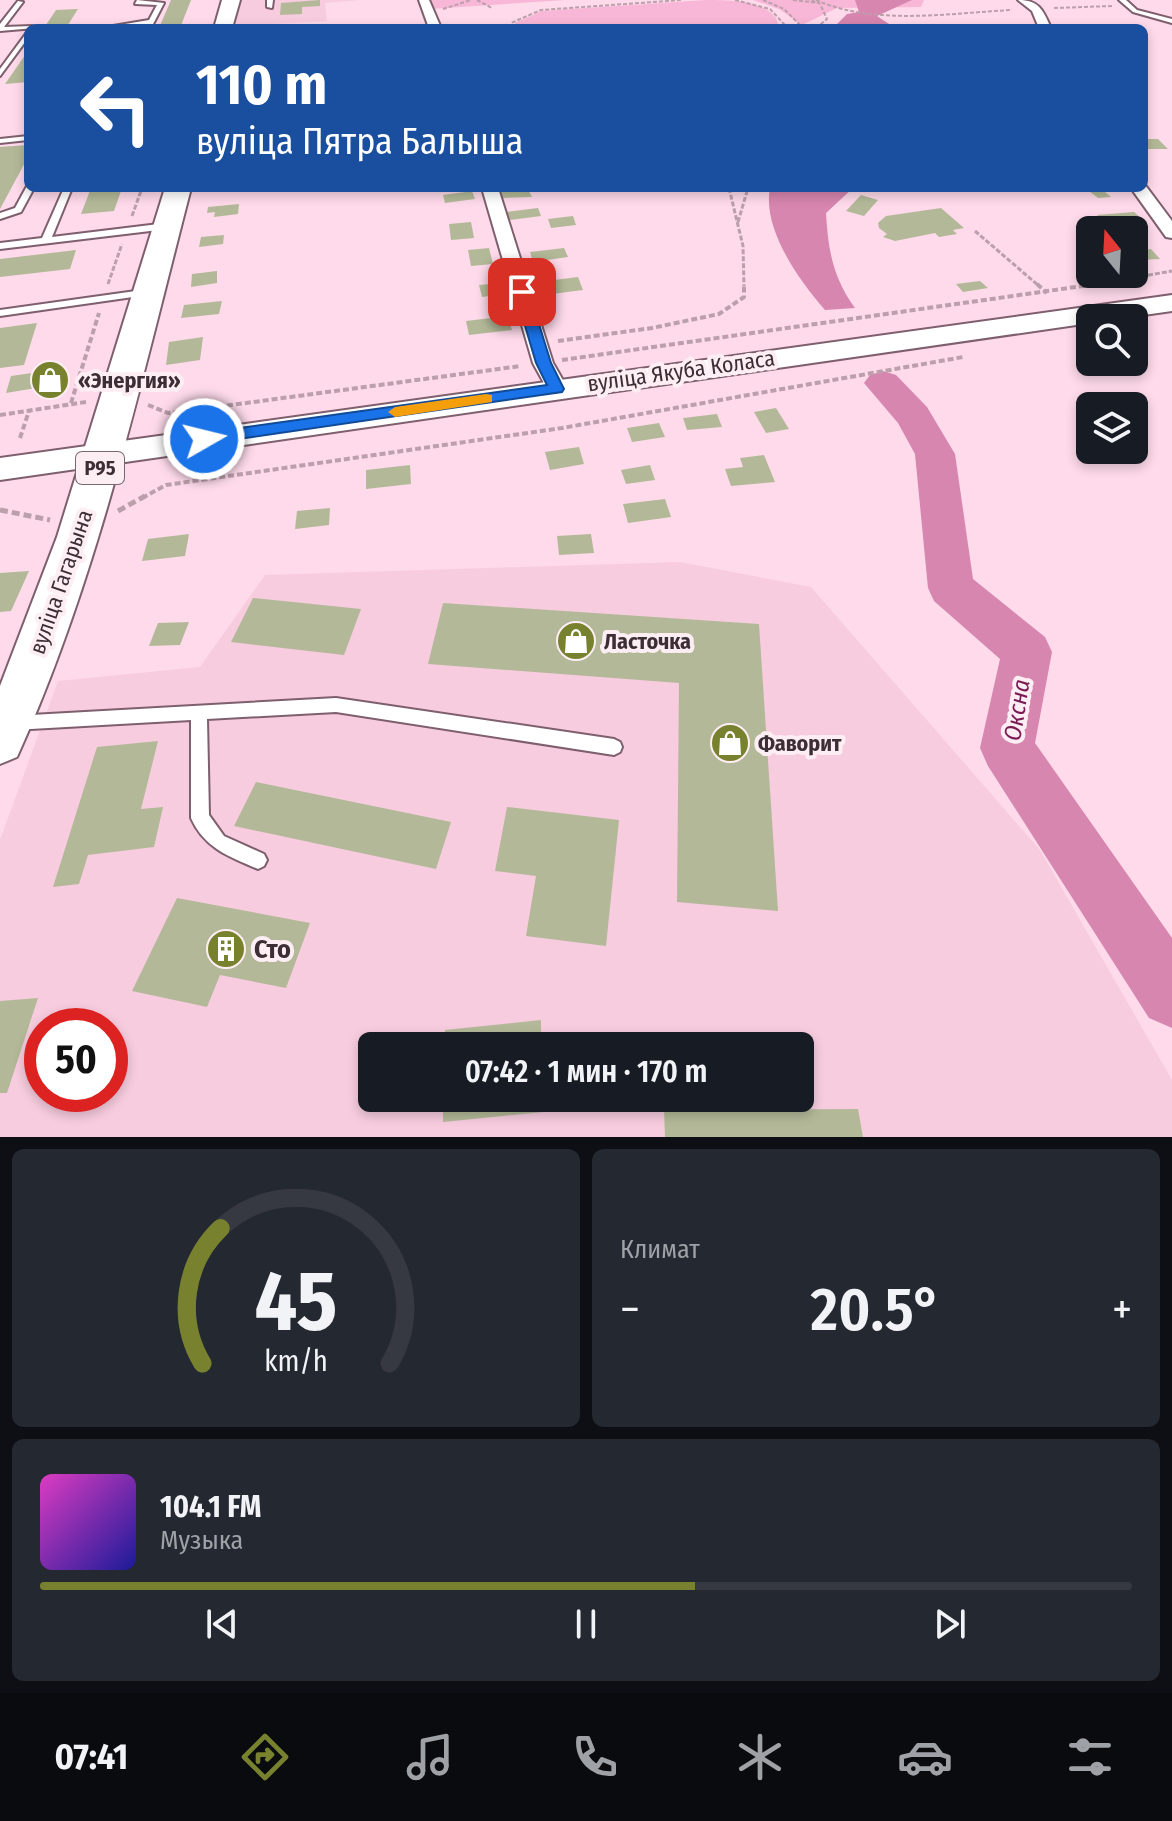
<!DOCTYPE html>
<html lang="ru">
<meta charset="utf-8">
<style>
body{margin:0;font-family:"Fira Sans Condensed",sans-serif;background:#242831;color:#f1f3f6;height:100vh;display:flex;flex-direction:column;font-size:30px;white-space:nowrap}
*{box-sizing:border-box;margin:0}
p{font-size:26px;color:#9ea1a6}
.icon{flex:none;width:44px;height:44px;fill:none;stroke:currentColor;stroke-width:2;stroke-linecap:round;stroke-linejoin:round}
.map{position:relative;height:1137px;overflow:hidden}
.details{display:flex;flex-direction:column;gap:12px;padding:12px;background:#0d0f14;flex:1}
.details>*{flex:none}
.top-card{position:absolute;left:24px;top:24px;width:1124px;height:168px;border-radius:12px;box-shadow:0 4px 12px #0003;background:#1a4fa0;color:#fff;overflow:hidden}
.needle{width:52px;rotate:342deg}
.fabs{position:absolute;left:1076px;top:216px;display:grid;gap:16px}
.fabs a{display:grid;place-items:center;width:72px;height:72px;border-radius:12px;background:#171b24;box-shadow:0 4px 12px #0003;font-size:40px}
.speed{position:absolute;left:24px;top:1008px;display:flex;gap:16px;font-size:40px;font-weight:700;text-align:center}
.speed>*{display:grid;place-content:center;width:104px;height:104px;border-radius:50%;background:#171b24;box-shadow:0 4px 12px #0003;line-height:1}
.speed .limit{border:12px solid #d22;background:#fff;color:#111}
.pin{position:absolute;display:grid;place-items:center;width:68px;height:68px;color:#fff;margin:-34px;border-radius:16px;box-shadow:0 4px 12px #0006}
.me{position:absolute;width:88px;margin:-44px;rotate:82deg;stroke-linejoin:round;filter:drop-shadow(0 0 6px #0008)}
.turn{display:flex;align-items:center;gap:28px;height:168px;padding:0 40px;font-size:36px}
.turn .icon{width:104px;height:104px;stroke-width:2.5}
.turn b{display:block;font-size:56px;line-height:68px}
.big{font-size:60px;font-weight:600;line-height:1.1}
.details .widget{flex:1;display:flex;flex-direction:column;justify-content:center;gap:12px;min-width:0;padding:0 28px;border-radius:12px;background:#242831}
.details .dial{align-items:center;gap:0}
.dial svg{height:208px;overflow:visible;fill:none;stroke:#363941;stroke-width:7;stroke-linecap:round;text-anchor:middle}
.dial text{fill:#f1f3f6;stroke:none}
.song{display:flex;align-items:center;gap:24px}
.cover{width:96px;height:96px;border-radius:12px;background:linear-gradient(135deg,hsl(310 70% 55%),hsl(240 70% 35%))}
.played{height:8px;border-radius:4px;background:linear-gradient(90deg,#78822e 60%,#363941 60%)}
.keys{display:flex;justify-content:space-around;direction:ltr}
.heat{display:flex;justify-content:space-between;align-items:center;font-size:44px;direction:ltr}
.details .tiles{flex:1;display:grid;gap:12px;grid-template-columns:1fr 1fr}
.widget:last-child{grid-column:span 2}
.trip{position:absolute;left:358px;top:1032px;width:456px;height:80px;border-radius:12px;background:#171b24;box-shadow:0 4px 12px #0003;font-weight:600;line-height:80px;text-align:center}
.dock{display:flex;height:128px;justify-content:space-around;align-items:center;background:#090b0e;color:#9ea1a6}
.dock .icon{width:56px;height:56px}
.dock .current{color:#78822e}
.dock b{font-size:36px;color:#f1f3f6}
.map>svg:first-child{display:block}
.built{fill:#f7ccdf;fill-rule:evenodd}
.green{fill:#f8b7d6}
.water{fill:#d786af}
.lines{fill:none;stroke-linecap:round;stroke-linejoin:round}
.river{fill:#d786af;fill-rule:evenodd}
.building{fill:#b3b998}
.lane-casing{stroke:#7e5f6d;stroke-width:4}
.street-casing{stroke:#7e5f6d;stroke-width:4}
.secondary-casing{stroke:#7e5f6d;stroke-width:4}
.primary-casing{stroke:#7e5f6d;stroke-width:4}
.path-far3{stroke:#bb9fab;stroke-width:2;stroke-dasharray:4 2;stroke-linecap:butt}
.path-far2{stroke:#bb9fab;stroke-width:3;stroke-dasharray:5 2;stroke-linecap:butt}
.path-far1{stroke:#bb9fab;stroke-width:4;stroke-dasharray:6 3;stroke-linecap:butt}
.path{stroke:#bb9fab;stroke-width:5;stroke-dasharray:8 4;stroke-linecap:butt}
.lane{fill:#fff;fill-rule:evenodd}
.street{fill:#fff;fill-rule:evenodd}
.secondary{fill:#fff;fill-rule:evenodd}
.primary{fill:#fff;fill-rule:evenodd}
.route{fill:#1a73e8;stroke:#114b97;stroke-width:2}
.slow{fill:#f59e0b}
.labels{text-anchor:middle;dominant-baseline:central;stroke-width:8;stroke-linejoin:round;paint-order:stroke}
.shield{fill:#fdeef4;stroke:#75686e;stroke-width:2}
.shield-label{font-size:20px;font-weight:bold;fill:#3b2e34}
.street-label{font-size:22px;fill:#3b2e34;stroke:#fdeef4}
.poi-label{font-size:22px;font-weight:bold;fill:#3b2e34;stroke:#fdeef4;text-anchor:start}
.water-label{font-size:24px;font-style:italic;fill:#791b53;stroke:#fdeef4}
.near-poi-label{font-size:26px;font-weight:bold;fill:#3b2e34;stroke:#fdeef4;text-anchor:start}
</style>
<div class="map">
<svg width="1172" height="1137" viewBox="0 0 1172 1137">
<rect width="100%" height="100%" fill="#fedaea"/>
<!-- built -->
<g class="built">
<polygon points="240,0 360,0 325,3 327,21 233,26"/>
<path d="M680,562L811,587L1040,850L1172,1080V1137H0V840L58,681L200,667L265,575ZM42,1026H110V1094H42ZM372,1046H800V1098H372Z"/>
</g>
<!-- green -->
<g class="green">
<polygon points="427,0 565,0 430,9"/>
<path d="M706,0C727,0 770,0 778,23L774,28H513L515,23L542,11Z"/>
<polygon points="753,0 924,0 921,7 837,8 802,25 779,9"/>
</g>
<!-- water -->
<g class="water">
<polygon points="855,0 912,0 877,16 895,28 833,28 847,14 859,12"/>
<path d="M770,188H853L826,213C828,250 833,278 855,308L825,310C799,280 762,229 770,188Z"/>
</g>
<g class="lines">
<!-- river -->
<polygon class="river" points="883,371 896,375 927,407 955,454 973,579 1045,637 1052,652 1035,743 1172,938 1172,1028 1149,1018 988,766 980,748 1000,659 934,601 928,588 915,454 898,423 864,383 870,375"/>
</g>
<!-- building -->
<g class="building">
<polygon points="171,0 191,0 180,28 159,28"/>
<polygon points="320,0 320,6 302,7 302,14 280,15 281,3"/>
<polygon points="78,9 66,28 44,28 56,10"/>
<polygon points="28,51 28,82 5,84"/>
<polygon points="1144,139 1158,139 1168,149 1144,149"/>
<polygon points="28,145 28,157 0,209 0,147"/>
<polygon points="91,188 122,188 114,211 81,214"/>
<polygon points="1085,188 1100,188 1111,197 1098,198"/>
<polygon points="528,189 532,197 501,198 499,192"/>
<polygon points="472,191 475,199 445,203 443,195"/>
<polygon points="861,195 878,200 864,216 846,211"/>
<polygon points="239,204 238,214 214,217 215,212 207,213 208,207"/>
<polygon points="538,208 541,216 501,221 498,213"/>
<polygon points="941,208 964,228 953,230 957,234 939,237 935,233 895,241 883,237 887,234 879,228 878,223 886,216"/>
<polygon points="1134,212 1144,221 1107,223 1097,215"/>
<polygon points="573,216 576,225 551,228 548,219"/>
<polygon points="471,222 474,238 451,240 449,224"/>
<polygon points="224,235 223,244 199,247 201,237"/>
<polygon points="489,248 493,264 471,266 468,250"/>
<polygon points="564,248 568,257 533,262 530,252"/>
<polygon points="1151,249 1160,259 1138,260 1134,255 1134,250"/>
<polygon points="76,250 70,269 0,277 0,259"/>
<polygon points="217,271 217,283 191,287 192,274"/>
<polygon points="578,277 583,290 544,295 539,282"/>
<polygon points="980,281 988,288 963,292 956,284"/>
<polygon points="501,283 504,294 482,297 479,285"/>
<polygon points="222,301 219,314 181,318 184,305"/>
<polygon points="508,316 512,330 469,335 466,321"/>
<polygon points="37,323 24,365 0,368 0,328"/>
<polygon points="203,337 200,360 166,365 169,342"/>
<polygon points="64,365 60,384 6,393 11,376 32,373 31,378 49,367"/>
<polygon points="776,408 789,429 766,433 754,412"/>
<polygon points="717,414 722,427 687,430 683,418"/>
<polygon points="659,423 665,437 632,442 627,428"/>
<polygon points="579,447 584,464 550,470 545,452"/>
<polygon points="764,455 775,482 731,486 725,469 743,467 740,458"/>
<polygon points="410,465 411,484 366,489 366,470"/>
<polygon points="650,465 655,480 626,484 621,470"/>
<polygon points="665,499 671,517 628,523 623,504"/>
<polygon points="330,508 329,525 295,529 297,511"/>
<polygon points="189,534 185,556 142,561 148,539"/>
<polygon points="591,534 594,553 559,555 557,536"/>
<polygon points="29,571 11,611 0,612 0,573"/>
<polygon points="253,598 361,609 344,655 231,642"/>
<polygon points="443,603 759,624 778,911 677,902 679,683 428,664"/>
<polygon points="189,622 180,645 149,646 158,623"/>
<polygon points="158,741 141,809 163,807 154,847 88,855 79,884 53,887 97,747"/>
<polygon points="256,782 451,822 436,869 234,826"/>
<polygon points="507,807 619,820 606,946 526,936 536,876 495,871"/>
<polygon points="177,898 310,923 286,988 220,975 207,1007 132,991"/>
<polygon points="38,998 7,1093 0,1093 0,1001"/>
<polygon points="541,1020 541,1046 445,1046 445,1030"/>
<polygon points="443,1098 543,1098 544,1112 443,1122"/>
<polygon points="858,1109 863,1137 665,1137 664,1110"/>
</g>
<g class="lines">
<defs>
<g id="lane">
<polygon points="137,0 164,3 151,28 145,28 147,24 101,28 149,20 157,5 135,4"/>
<polygon points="267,0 273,0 272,8 267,7"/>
<polygon points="1119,0 1126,0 1137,10 1172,19 1172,23 1133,12"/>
<polygon points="18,1 23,2 4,27 32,26 35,28 0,31 0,24"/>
<polygon points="28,31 28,38 0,76 0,69"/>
<polygon points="28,136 28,140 0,143 0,139"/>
<polygon points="27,186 34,188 21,212 0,219 0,213 15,208"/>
<polygon points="64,188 72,188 52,237 167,223 172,226 167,229 0,249 0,243 42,238"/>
<polygon points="150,289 154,290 154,294 0,316 0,310"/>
<path d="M336,698L614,739L620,742L622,747L620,752L614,755L336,712L207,719L209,815L224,836L264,854L267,860L264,866L258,869C230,857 204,848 191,818V720L13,730L7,728L5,723L7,718L13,716Z"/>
</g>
<g id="street">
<polygon points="419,0 429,0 441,28 429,28"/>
<path d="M1018,0C1039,0 1043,10 1051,28H1039L1032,11Z"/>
<polygon points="1145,185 1172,221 1172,238 1166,237 1131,188 1144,188"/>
<polygon points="482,188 498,188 553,363 568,389 564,394 550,394 533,363"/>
</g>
<polygon id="secondary" points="1172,295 1172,311 1123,318 1090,318 1090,323 0,480 0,458"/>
<g id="primary">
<polygon points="222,0 240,0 232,28 214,28"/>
<path d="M165,188H191C141,380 99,576 17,757L0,764V686L57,537Z"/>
</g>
</defs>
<!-- lane casing -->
<use href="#lane" class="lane-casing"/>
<!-- street casing -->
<use href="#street" class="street-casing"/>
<!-- secondary casing -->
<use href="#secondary" class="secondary-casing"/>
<!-- primary casing -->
<use href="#primary" class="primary-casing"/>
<!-- path-far3 -->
<g class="path-far3">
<polyline points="477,0 492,8"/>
<polyline points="735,0 770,9 784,24 780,28"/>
<polyline points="763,0 784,9 803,28"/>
<polyline points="793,0 819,3 809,0"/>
<path d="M816,0C875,26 950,13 1012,10"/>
<polyline points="1054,8 1112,6"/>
<polyline points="443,9 471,0"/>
<polyline points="510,28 511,23 541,10 682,0"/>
<polyline points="816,28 827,19 820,4"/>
</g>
<!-- path-far2 -->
<g class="path-far2">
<polyline points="729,188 743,246 744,286"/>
<polyline points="132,216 142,188"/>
<polyline points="738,222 748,188"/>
<polyline points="975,231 1039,286"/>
<polyline points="108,284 122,244"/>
<polyline points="1086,286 1172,271"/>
</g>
<!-- path-far1 -->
<g class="path-far1">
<polyline points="1037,284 1047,293"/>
<polyline points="558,341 652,328 719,314 744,297 744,284"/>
<polyline points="562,360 1097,284"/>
<polyline points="71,403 99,313"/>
<polyline points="148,405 168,413 179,412 521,366"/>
<polyline points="0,415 86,402"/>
<polyline points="20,438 29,411"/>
<polyline points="142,498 166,485 562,428 963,357"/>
</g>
<!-- path -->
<g class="path">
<polyline points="0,510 50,520"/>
<polyline points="118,511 145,496"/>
</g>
<!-- lane -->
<use href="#lane" class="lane"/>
<!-- street -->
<use href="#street" class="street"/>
<!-- secondary -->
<use href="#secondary" class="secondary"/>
<!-- primary -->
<use href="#primary" class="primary"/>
</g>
<!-- route -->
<polygon class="route" points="522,288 529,292 551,363 564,389 562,392 204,444 196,439 204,433 547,385 536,363 515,292"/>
<!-- slow -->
<polygon class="slow" points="486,394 492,395 492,402 395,417 388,412 395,407"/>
<!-- icons -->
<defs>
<symbol id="shop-disc" viewBox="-11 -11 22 22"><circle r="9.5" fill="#78822e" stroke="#fdeef4"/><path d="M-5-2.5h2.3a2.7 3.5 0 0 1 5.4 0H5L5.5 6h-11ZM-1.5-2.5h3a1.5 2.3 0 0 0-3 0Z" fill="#fff"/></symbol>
<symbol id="building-disc" viewBox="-11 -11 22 22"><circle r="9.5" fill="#78822e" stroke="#fdeef4"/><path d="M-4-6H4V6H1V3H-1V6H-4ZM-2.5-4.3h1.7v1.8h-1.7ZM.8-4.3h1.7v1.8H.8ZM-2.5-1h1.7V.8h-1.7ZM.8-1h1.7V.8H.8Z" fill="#fff"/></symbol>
</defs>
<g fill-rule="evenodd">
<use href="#shop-disc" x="28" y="358" width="44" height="44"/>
<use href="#shop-disc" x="554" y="619" width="44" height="44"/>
<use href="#shop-disc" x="708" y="721" width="44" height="44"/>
<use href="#building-disc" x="204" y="927" width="44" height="44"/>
</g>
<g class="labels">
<!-- shield labels -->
<rect class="shield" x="76" y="452" width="48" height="32" rx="6"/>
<g class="shield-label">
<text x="100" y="468">Р95</text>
</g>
<!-- street labels -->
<g class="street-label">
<text transform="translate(681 371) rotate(-8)">вуліца Якуба Коласа</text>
<text transform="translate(61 582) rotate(-71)">вуліца Гагарына</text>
</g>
<!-- poi labels -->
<g class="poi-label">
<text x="78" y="380">«Энергия»</text>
<text x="604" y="641">Ласточка</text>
<text x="758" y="743">Фаворит</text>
</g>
<!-- water labels -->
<g class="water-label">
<text transform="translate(1017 710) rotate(-81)">Оксна</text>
</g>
<!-- near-poi labels -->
<g class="near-poi-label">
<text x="254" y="949">Сто</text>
</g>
</g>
</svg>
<div class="fabs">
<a><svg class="needle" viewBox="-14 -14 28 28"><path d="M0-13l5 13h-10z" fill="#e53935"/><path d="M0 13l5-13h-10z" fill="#9ea1a6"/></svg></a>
<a><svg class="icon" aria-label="search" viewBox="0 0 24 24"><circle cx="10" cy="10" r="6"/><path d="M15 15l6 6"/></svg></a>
<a><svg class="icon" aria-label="layers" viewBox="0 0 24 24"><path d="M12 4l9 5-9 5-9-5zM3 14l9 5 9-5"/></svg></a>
</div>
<div class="speed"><div class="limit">50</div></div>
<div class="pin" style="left:522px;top:292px;background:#d93025"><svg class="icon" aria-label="arrive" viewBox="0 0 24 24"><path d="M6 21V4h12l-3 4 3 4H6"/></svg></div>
<svg class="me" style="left:204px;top:439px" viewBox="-20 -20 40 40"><circle r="17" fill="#1a73e8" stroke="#fff" stroke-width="3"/><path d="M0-11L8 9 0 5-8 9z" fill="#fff"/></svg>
<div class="trip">07:42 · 1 мин · 170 m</div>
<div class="top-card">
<div class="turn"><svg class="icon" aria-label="left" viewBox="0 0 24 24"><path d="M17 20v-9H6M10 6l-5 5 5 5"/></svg><div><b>110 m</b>вуліца Пятра Балыша</div></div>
</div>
</div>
<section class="details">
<div class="tiles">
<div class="widget dial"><svg viewBox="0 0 100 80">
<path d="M14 69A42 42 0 1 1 86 69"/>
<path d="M14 69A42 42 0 0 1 21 17" stroke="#78822e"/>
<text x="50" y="56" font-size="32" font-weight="700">45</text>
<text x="50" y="72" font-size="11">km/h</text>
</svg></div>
<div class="widget"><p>Климат</p>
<div class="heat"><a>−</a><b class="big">20.5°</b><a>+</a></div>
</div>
<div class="widget">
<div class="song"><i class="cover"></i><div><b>104.1 FM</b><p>Музыка</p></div></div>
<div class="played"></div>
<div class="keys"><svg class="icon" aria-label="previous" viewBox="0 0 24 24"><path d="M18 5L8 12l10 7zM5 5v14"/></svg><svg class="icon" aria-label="pause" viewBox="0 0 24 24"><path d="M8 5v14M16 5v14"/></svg><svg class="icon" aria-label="next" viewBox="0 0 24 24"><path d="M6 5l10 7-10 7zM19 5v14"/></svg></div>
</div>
</div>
</section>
<nav class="dock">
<b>07:41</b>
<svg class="icon current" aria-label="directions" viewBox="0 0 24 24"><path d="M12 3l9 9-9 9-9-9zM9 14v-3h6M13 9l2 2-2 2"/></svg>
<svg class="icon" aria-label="music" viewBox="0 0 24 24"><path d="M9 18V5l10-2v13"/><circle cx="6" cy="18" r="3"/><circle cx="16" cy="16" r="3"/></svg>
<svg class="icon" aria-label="phone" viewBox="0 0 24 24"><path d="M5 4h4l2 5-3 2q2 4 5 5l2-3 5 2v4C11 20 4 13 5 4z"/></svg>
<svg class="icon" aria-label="climate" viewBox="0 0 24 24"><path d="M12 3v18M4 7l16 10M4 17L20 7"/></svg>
<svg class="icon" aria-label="car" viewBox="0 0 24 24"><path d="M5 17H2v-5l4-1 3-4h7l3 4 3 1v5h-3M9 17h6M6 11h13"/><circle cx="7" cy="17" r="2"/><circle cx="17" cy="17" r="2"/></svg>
<svg class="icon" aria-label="filters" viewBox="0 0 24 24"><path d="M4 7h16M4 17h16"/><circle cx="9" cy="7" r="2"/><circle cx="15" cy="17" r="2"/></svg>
</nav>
